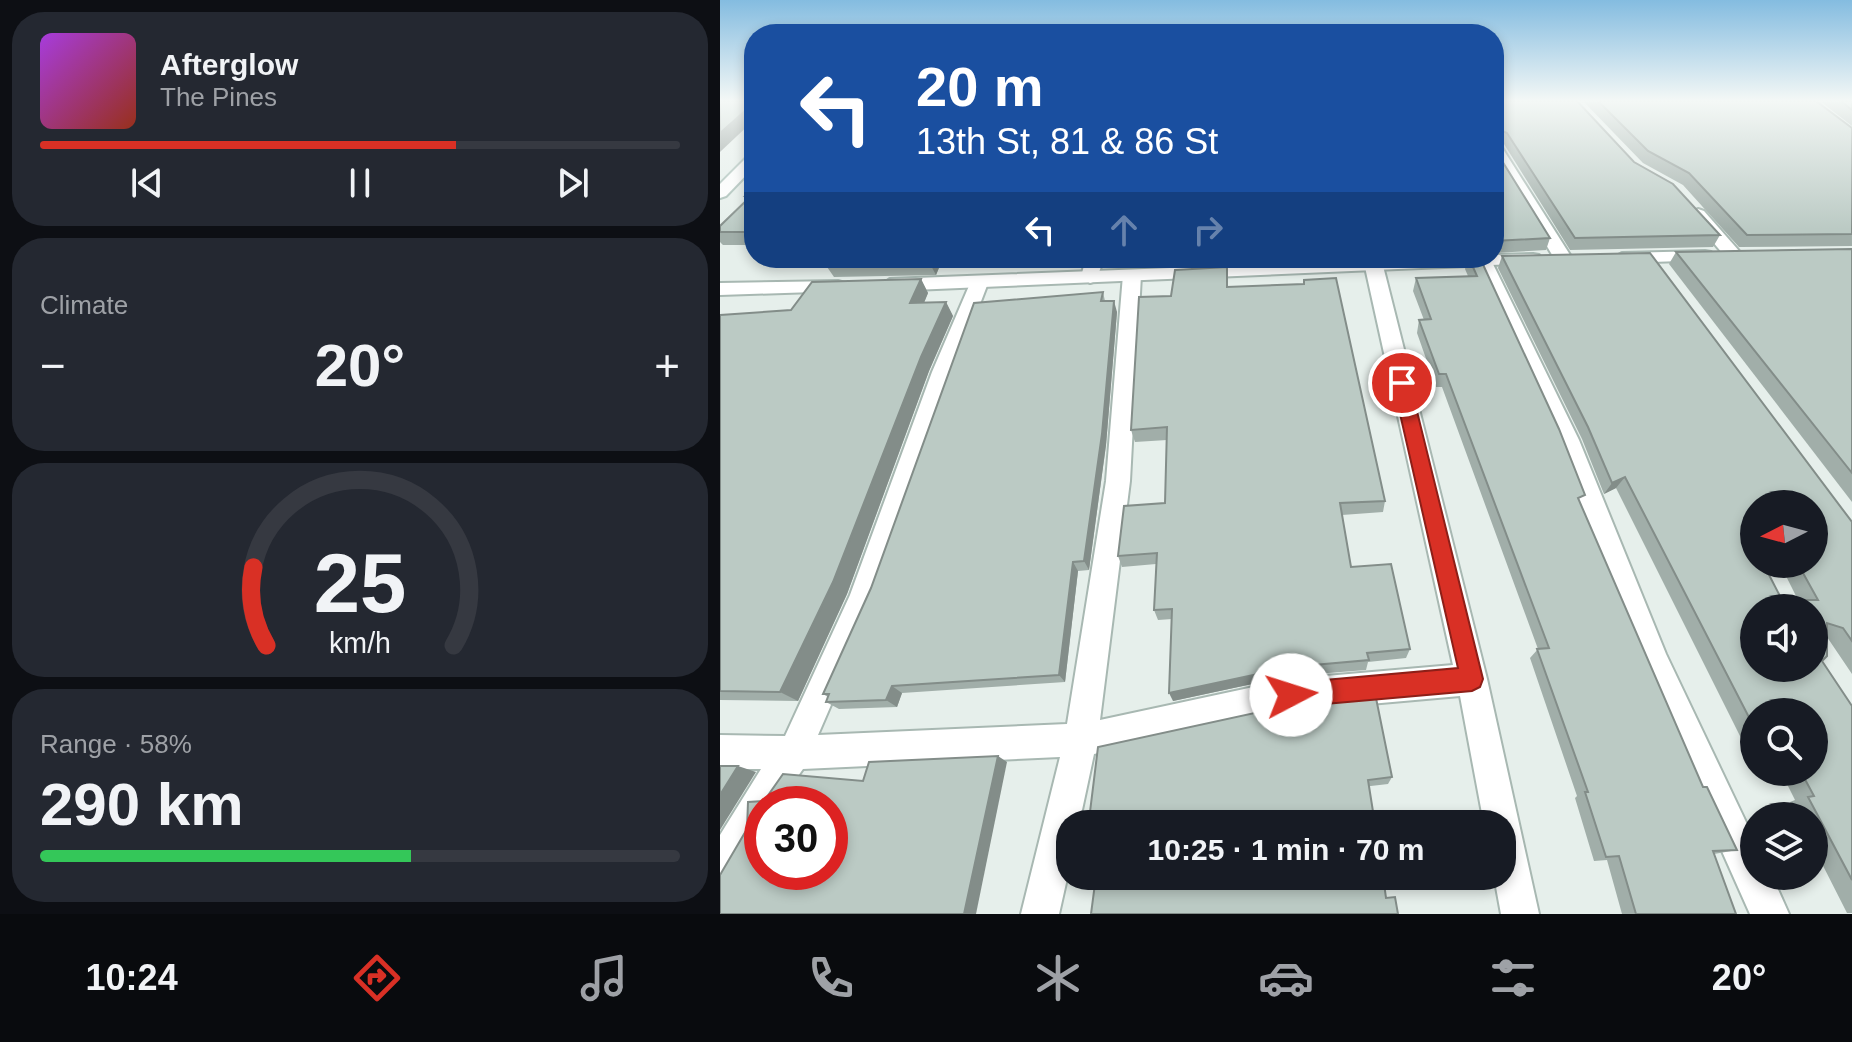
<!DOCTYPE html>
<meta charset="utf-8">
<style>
body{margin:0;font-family:Helvetica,sans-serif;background:#242831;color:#f1f3f6;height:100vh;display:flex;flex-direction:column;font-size:30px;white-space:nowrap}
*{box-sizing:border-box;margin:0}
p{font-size:26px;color:#9ea1a6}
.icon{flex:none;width:44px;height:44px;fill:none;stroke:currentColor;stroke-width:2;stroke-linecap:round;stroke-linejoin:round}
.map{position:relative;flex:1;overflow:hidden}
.side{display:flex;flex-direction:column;gap:12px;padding:12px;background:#0d0f14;width:720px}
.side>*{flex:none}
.top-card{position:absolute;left:24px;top:24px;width:760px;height:244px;border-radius:32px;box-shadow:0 4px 12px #0003;background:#1a4fa0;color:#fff;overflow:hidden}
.needle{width:52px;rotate:264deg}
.fabs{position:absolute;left:1020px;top:490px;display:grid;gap:16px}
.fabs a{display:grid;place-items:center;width:88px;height:88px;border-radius:50%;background:#171b24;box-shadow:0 4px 12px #0003;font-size:40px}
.speed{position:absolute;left:24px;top:786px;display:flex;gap:16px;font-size:40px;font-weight:700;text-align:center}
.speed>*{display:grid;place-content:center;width:104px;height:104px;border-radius:50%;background:#171b24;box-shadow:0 4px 12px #0003;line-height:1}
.speed .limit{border:12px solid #d22;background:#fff;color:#111}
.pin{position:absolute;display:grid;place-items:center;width:68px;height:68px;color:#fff;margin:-34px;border:4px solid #fff;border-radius:50%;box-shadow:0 2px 8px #0007}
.me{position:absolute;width:88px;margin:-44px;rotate:85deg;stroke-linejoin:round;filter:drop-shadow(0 0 6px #0008)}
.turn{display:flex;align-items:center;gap:28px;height:168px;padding:0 40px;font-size:36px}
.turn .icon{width:104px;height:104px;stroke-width:2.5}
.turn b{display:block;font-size:56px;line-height:68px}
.lanes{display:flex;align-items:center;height:76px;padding:0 40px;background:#0003;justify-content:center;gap:40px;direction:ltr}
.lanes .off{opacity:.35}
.big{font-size:60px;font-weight:800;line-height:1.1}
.side .card{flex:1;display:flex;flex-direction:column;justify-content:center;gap:12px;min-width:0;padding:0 28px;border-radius:32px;background:#242831}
.side .dial{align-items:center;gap:0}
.dial svg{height:208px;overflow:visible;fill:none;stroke:#363941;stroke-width:7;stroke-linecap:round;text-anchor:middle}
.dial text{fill:#f1f3f6;stroke:none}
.song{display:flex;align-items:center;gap:24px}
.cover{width:96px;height:96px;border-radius:12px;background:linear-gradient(135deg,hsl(280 70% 55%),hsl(10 70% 35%))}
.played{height:8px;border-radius:4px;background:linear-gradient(90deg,#d93025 65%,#363941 65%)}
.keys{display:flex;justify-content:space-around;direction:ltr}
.heat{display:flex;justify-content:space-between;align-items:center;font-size:44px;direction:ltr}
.charge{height:12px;border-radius:6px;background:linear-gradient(90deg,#34c759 58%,#363941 0)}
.trip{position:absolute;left:336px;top:810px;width:460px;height:80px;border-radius:32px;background:#171b24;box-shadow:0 4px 12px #0003;font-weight:800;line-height:80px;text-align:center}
.tab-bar{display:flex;height:128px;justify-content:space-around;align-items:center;background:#090b0e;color:#9ea1a6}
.tab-bar .icon{width:56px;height:56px}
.tab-bar .current{color:#d93025}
.tab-bar b{font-size:36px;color:#f1f3f6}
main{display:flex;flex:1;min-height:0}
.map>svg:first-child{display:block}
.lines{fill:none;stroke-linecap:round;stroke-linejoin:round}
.minor-casing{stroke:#a8b8b2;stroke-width:4}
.tertiary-casing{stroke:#a8b8b2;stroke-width:4}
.secondary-casing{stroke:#a4bbb3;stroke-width:4}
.minor{fill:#fff;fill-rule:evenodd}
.tertiary{fill:#fff;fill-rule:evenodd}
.secondary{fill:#fff;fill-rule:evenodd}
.wall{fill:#a1aea9;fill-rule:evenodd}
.shaded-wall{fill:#838d89}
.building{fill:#bbcac4;stroke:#838d89;stroke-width:2;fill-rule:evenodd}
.route{fill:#d93025;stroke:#8d1f18;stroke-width:2}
</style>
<main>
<section class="side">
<div class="card">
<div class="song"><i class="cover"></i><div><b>Afterglow</b><p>The Pines</p></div></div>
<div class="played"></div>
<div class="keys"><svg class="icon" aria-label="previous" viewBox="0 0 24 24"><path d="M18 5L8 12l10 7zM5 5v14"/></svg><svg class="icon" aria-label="pause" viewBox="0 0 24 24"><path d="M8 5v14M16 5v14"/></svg><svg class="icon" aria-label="next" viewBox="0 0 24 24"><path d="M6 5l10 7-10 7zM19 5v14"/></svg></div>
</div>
<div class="card"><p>Climate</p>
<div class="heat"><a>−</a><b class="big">20°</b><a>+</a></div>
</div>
<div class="card dial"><svg viewBox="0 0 100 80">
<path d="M14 69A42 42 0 1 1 86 69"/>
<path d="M14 69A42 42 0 0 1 9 39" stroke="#d93025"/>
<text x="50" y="56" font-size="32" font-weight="700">25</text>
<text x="50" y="72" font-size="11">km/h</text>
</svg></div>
<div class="card"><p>Range · 58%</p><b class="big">290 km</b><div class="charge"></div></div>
</section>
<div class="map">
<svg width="1132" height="914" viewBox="0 0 1132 914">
<rect width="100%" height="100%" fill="#e6efeb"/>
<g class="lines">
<defs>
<g id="minor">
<polygon points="774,142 781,146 852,258 849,262 843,263 834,258 774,158"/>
<polygon points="978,209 984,211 1020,252 1023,256 1020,260 1008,260 972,217 970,214"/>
<polygon points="366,258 384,258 376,281 370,283 361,277"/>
<polygon points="643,258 661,258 767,679 819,914 781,914 774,876 782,876 782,824 764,824 740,696 571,711 374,754 359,824 350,824 350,865 339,914 301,914 340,757 83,769 58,804 42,804 42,832 13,883 0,888 0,835 41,769 0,769 0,735 65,736 130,595 212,372 252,279 259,277 268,283 234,372 158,596 98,735 347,724 386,481 403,275 412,270 421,275 410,481 380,720 571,679 733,665"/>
<polygon points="754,258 771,260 859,440 946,654 1034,839 1034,876 1052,876 1069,914 1030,914 923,674 835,440"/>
</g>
<g id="tertiary">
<polygon points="985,251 991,252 994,256 991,260 902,263 893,258 902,253"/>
<polygon points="813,254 819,255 822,259 819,263 170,291 161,285 170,279 705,258 774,258 774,255"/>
<polygon points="118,281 125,283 127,287 125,291 0,295 0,283"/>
</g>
<polygon id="secondary" points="34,154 34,167 6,196 0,198 0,184 29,155"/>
</defs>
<!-- minor casing -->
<use href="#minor" class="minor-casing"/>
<!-- tertiary casing -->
<use href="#tertiary" class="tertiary-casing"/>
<!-- secondary casing -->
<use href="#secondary" class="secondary-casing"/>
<!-- minor -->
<use href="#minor" class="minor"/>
<!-- tertiary -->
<use href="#tertiary" class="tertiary"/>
<!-- secondary -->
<use href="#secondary" class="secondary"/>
</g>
<!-- wall -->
<g class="wall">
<polygon points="774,101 914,162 1000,235 993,247 850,250 784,144 775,140 774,148 830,238 826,250 774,253"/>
<polygon points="863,101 1096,101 1132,128 1132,246 1019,247 963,185 923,163"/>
<polygon points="1100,101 1132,101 1132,126"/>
<polygon points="34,187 34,245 3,245 0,242 0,226 27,199 25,196"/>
<polygon points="1132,249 1132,502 949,264 956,252"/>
<path d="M782,256L1132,522V674L1107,637L1102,661L1132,706V913H1127L1094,848V816H1078L1070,802L1075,800L1061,772H1094V712H1034V740H1022L896,488L884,494L862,439L778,268ZM1094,504V564H1034ZM1051,565L1063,570L1078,600H1062L1046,569L1048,566Z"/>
<polygon points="110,258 223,258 216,275 114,277 105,264"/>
<polygon points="457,258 508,258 508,263 459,265"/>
<polygon points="748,258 760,258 860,502 983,787 1017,850 994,854 1016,914 902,914 887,860 874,861 855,798 857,796 810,658 818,649 722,387 716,387 697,333 699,320 704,320 693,291 696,278 748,276 745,269"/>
<polygon points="201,279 208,293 204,303 226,302 233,316 209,371 127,594 78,701 0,700 0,315 71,310"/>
<polygon points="584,280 665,501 663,512 622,515 631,567 690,649 686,658 648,662 646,670 570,676 453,701 452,619 438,620 434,610 436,564 402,567 398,556 445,503 447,440 415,442 411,430 508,287 584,284"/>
<polygon points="383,292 385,301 397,312 386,445 369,570 358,571 345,682 182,693 177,707 119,709 106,702 108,697 103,694"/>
<polygon points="672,777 668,784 383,817 378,817 370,812"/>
</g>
<!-- shaded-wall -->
<g class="shaded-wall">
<polygon points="34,103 34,120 0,152 0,133"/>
<polygon points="211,258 223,258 216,275 209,262"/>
<polygon points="201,279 208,293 198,317 190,303"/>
<polygon points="394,301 397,312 386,445 369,570 364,561"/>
<polygon points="226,302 233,316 209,371 127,594 78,701 60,692 201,357"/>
<polygon points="905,477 896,488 884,494 892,483"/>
<polygon points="353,562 358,571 345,682 339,675"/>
<polygon points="571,667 570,676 453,701 449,693"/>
<polygon points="172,686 182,693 177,707 166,700"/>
<polygon points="278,756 287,762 256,914 244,914"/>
<polygon points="18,766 36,772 0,830 0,795"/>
</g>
<!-- building -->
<g class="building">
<polygon points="0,101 34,101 34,103 0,133"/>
<polygon points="774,101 857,101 914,162 953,184 1000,235 855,238 787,133 776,128 774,148 830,238 774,241"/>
<polygon points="878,101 1096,101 1132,128 1132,234 1027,235 969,173 928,151"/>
<polygon points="1121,101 1132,101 1132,110"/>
<polygon points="34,187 34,232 0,232 0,226 31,196 25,196"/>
<polygon points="1132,249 1132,473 956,252"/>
<path d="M930,253L1132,522V641L1123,628L1107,623V656L1102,661L1132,706V880L1088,797L1094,796L1081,772H1094V712H1034V727L905,477L892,483L868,427L782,256ZM1034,504H1094V564H1078L1098,600H1062L1046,569L1049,564H1034ZM1034,608H1094V668H1034Z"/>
<polygon points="110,258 211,258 209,262 105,264"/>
<polygon points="749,258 760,258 839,429 865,495 858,498 983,787 987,787 1017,850 993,851 1016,914 916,914 899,856 886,857 865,792 868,792 817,649 829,648 726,374 719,374 699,320 711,319 696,278 757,276"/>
<polygon points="507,267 507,287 584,284 584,280 616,278 665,501 620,503 631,567 671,564 690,649 647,653 649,660 571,667 449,693 452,609 434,610 437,553 398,556 404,506 445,503 447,427 411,430 419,297 451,296 455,270"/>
<polygon points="201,279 190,303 226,302 201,357 113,582 60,692 0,691 0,315 71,310 92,282"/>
<polygon points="383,292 381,301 394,301 382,434 364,561 353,562 339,675 172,686 166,700 106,702 109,694 103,694 151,588 254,303"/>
<polygon points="656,698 672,777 648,780 655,824 382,824 384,811 370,812 378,747 572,705"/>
<path d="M278,756L244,914H0V875L27,829L28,802L44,801L63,774L143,781L149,762ZM42,804H110V872H42Z"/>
<polygon points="0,766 18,766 0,795"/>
<polygon points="376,876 663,876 666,898 675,897 678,914 371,914"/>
</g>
<!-- sky -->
<linearGradient id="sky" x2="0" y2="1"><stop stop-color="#84bce0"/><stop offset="0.44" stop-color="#f4f8f6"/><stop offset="1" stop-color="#f4f8f6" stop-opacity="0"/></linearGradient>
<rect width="1132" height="229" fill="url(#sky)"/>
<!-- route -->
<polygon class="route" points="682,377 690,383 763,679 760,687 752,691 571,707 562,703 559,695 562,686 571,683 738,668 673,383"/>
</svg>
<div class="fabs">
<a><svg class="needle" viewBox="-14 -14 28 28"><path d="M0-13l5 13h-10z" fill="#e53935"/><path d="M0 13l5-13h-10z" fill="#9ea1a6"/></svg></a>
<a><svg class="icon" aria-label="sound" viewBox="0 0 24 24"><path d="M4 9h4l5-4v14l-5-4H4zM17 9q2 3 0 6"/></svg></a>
<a><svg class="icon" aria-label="search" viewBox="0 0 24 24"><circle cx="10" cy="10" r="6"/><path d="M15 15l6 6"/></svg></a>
<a><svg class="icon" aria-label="layers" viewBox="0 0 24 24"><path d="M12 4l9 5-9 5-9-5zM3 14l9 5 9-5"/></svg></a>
</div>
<div class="speed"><div class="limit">30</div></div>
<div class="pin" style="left:682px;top:383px;background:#d93025"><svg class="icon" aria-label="arrive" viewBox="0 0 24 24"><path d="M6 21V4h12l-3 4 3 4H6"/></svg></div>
<svg class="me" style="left:571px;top:695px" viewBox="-20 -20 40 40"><circle r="19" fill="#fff"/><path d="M0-13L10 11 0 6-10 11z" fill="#d93025"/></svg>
<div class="trip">10:25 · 1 min · 70 m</div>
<div class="top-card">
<div class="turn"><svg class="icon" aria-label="left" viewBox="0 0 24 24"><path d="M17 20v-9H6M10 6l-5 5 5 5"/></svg><div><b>20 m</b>13th St, 81 &amp; 86 St</div></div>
<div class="lanes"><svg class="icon" aria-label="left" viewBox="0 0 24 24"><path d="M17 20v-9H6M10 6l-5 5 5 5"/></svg><svg class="icon off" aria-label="ahead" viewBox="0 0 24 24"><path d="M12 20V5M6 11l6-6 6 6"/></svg><svg class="icon off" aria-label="right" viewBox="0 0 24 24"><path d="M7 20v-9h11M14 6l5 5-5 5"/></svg></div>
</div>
</div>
</main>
<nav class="tab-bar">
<b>10:24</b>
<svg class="icon current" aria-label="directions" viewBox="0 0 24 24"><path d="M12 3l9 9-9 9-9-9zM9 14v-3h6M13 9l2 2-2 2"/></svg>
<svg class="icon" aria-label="music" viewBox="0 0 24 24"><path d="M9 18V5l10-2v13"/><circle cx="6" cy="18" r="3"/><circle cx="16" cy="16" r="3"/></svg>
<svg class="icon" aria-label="phone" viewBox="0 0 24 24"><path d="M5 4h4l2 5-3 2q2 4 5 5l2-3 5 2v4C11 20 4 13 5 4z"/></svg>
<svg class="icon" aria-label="climate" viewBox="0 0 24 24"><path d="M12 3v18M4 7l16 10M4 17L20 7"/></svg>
<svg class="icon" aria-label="car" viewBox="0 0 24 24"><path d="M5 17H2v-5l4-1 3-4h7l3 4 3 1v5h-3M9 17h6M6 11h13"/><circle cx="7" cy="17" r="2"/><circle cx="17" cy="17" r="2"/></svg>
<svg class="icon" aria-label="filters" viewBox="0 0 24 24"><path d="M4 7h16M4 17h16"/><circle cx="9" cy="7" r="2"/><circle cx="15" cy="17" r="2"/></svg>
<b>20°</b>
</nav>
